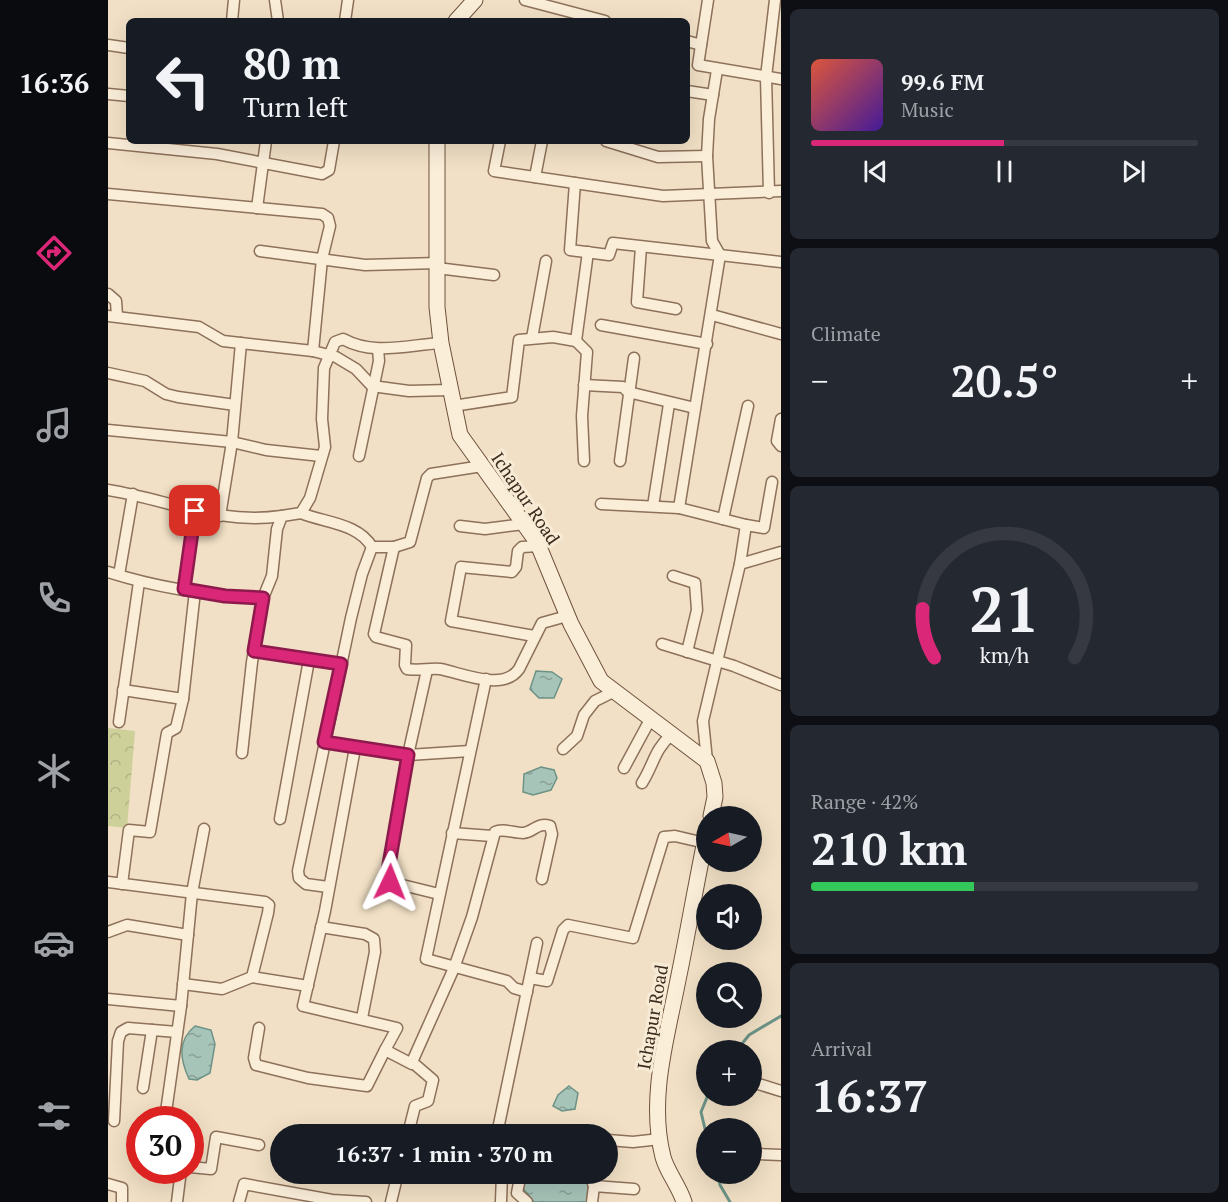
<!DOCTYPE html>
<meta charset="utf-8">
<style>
body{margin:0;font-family:"PT Serif",serif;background:#242831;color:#f1f3f6;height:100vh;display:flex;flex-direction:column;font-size:22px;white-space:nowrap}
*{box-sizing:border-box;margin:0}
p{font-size:20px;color:#9ea1a6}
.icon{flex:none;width:33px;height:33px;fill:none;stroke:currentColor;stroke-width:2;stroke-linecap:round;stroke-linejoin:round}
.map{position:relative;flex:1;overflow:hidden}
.panel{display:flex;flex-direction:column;gap:9px;padding:9px;background:#0d0f14;width:447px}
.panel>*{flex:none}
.guide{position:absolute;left:18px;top:18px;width:564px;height:126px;border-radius:9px;box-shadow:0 6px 24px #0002;background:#171b24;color:#f1f3f6;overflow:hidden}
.needle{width:39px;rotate:261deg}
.tools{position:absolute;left:588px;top:806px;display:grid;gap:12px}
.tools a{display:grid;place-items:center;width:66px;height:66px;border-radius:50%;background:#171b24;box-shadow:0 6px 24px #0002;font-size:30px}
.speed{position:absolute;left:18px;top:1106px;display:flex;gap:12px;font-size:30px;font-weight:700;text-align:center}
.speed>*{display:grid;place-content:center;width:78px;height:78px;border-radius:50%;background:#171b24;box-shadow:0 6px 24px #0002;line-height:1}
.speed .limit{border:9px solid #d22;background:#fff;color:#111}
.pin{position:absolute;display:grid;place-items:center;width:51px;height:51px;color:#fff;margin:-26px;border-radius:12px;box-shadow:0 3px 9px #0006}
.me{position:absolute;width:66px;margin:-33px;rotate:2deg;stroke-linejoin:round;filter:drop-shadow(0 0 4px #0008)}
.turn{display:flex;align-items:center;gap:21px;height:126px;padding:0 18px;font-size:27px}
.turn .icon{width:78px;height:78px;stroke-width:2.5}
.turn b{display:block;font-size:42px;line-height:51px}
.big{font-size:45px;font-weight:700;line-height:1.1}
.panel .widget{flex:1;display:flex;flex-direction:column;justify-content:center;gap:9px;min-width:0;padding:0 21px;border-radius:9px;background:#242831}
.panel .dial{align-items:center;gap:0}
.dial svg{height:156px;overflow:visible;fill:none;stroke:#363941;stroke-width:7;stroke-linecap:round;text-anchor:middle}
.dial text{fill:#f1f3f6;stroke:none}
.song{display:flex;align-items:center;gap:18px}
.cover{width:72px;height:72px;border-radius:9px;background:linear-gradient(135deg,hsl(10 70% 55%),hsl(260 70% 35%))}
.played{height:6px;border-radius:3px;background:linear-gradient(90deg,#db2777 50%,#363941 50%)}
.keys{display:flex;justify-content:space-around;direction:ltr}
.heat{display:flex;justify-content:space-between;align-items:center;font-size:33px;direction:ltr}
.charge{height:9px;border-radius:4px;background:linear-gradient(90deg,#34c759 42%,#363941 0)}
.trip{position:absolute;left:162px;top:1124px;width:348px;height:60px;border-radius:30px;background:#171b24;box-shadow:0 6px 24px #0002;font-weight:700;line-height:60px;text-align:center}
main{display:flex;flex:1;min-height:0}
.menu{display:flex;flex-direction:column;width:108px;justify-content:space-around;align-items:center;background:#090b0e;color:#9ea1a6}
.menu .icon{width:42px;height:42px}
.menu .current{color:#db2777}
.menu b{font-size:27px;color:#f1f3f6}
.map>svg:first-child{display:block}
.park{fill:url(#park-crowns)}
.water{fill:url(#water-ripples);stroke:#6d9387;stroke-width:1.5}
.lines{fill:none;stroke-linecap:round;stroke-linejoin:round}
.stream{stroke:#6d9387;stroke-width:3}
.street-casing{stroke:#8d715a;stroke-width:13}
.secondary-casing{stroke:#6f523d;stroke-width:17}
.street{stroke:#fbeed9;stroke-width:10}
.secondary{stroke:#fbeed9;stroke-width:15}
.route-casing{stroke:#8e194d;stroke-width:15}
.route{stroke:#db2777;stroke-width:10}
.labels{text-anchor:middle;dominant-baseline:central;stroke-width:6;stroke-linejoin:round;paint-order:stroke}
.street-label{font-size:18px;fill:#3c2b1e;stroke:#f7ebd5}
</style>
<main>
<nav class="menu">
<b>16:36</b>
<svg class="icon current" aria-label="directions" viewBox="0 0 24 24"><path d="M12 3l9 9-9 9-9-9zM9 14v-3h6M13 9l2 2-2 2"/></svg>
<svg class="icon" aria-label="music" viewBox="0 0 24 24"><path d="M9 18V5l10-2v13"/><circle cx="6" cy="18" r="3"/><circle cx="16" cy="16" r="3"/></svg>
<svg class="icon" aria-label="phone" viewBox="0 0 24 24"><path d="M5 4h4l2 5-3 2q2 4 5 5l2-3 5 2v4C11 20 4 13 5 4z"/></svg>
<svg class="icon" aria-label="climate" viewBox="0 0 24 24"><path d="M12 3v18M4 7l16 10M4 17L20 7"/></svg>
<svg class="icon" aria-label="car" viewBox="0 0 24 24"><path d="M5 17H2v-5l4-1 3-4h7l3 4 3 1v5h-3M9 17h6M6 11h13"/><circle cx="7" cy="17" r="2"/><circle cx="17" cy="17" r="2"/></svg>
<svg class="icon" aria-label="filters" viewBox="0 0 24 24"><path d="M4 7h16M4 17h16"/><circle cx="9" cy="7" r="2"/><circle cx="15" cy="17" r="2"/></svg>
</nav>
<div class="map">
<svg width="673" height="1202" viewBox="0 0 673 1202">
<defs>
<pattern id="park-crowns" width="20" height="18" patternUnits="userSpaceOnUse" patternTransform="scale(1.5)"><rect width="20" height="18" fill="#cdd098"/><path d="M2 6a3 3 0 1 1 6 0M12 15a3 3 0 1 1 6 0" fill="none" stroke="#b1b383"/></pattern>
<pattern id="water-ripples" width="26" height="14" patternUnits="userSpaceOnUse" patternTransform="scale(1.5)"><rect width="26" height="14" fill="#a7c4b9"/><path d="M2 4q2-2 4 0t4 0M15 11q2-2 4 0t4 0" fill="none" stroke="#899f96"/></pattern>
</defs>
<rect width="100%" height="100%" fill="#f1e0c5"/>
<!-- park -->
<polygon class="park" points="0,728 27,731 19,828 0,826"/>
<!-- water -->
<g class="water">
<polygon points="428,671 444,672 454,679 446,698 431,698 422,689"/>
<polygon points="433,767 446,770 449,778 443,790 425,795 415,792 416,774"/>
<path d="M87,1026L103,1030L107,1044L102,1073L89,1080L81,1079C72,1059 69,1041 87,1026Z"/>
<polygon points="461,1086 470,1093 467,1109 454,1111 445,1106 450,1095"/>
<polygon points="415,1173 476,1174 483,1184 480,1202 426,1202 412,1185"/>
</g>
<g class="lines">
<!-- stream -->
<g class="stream">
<polyline points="629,1050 641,1035 673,1016"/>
<polyline points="598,1133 593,1112 600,1095"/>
<polyline points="609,1173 612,1185 622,1202"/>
</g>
<defs>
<g id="street">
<polyline points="167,0 170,21"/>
<polyline points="417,0 497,21"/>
<polyline points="600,0 590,65 673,79"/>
<polyline points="124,21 126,0"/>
<polyline points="237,21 240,0"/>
<polyline points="579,41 593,45"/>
<polyline points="0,45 21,48"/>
<polyline points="609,70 601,119 599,156 604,241 612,255 571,508 638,525 632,564"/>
<polyline points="579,91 605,95"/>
<polyline points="0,94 21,96"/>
<polyline points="392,141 386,171 555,196 673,191"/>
<polyline points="498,141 550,157 599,156"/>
<polyline points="0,143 109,154 214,174 221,170 226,141"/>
<polyline points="427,177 434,141"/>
<polyline points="467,183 462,250 501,255 505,243 673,262"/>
<polyline points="661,193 658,77 667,0"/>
<polyline points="0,194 214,214 220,218 222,226 214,259 205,351"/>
<polyline points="149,208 158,141"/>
<polyline points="533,247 529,302 568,309"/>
<polyline points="152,251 257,265 330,263"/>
<polyline points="329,268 386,275"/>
<polyline points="0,294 8,301 9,316"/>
<polyline points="604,315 673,334"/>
<polyline points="0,316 91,327 115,341 205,351 228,357 248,369 264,386 301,391 342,390"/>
<polyline points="493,325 599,344"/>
<polyline points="424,338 438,261"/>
<polyline points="0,373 37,381 58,394 70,397 127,405"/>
<polyline points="476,385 515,387 520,392 587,408"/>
<polyline points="345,406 404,397 411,340 445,337 468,341"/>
<polyline points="673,419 669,441 673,446"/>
<polyline points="0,430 124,442 158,450 213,456"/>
<polyline points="251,456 271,361 270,349"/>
<polyline points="476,461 474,416 479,352 468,341 480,252"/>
<polyline points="512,461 526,358"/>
<path d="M0,490C62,500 110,525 174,516"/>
<polyline points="493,504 571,508"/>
<polyline points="545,506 561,404"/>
<path d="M193,513C217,523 250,523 264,547L254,574L243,618L190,871L191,878L198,884L220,887"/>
<polyline points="112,516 124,442 133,343"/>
<polyline points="615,519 640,406"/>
<polyline points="638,525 656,528 664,482"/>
<polyline points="352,526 377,529 416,524"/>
<polyline points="264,547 286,547 302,542 319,478 323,474 374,466"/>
<path d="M286,547L266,634L268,637L298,645L297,665L299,669C311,671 321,668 332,669C354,673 395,692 411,669L434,623L459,616"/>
<path d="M0,572C50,588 103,596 155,598"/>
<polyline points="11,575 25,494"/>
<polyline points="565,576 587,583 589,610 579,652"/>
<polyline points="76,589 87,511"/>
<polyline points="426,636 343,621 353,567 404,572 408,567 410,551 414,547 431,546"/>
<polyline points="554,644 626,666 673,685"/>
<polyline points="146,651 233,664"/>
<polyline points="319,670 300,755 279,876 282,882 331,894"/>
<polyline points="378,679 318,959 399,981 406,988 419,992"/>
<polyline points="15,690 75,699"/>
<polyline points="11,722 31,582"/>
<polyline points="216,742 300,755 362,751"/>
<polyline points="247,748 217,911 195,1006 289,1028 277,1050 304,1064"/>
<polyline points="455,749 469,736 476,715 487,701 507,691"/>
<path d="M134,753L144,662L155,598L164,576L169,529L174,516L193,513L202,498L217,447L214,419L216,368L227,342L235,339C266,356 299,345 333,343"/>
<polyline points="599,761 595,721 632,564 673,552"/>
<polyline points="516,768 543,718"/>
<path d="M534,783C546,764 546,750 564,734"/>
<polyline points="172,819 201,660"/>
<polyline points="344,833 384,836"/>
<polyline points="0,882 157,902 161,905 160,913 144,977 200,986"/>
<polyline points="14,884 21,830 42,832 59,733 68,728 75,699 87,591"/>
<polyline points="213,927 257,934 266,939 267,952 254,1018"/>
<polyline points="0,932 19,925 80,935"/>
<polyline points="422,978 439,981 455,930 460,925 525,938 556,837 567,836 597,843"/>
<polyline points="75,984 114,989 144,977"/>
<polyline points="0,999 73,1006 84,893 96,829"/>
<polyline points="151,1028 146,1058 148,1065 200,1078 259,1086 277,1050"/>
<polyline points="644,1082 673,1091"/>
<polyline points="35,1088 44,1030"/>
<polyline points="57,1119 73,1006"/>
<polyline points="6,1121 10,1041 13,1032 20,1028 69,1032"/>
<path d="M300,1134L307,1106L320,1101L325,1080L304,1062L346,968L364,917L387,832C395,828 405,833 415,833C426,832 429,822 442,826L444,834L434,879"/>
<polyline points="389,1134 429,943"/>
<polyline points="500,1140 525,1142 552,1139"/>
<polyline points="650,1154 673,1155"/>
<polyline points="82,1167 103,1169 108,1137 151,1145"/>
<polyline points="413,1173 409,1193 419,1202"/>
<polyline points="481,1173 486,1186"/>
<polyline points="0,1184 14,1188 14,1202"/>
<polyline points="69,1202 73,1170"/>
<polyline points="131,1202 136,1184 224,1200 258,1202"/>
<polyline points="283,1202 290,1173"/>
<polyline points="393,1202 394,1173"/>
<polyline points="484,1202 486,1186 526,1189"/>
</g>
<g id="secondary">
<polyline points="348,21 367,0"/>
<polyline points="329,141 329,307 333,343 352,435 429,542 463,624 493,681 599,761 606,783 607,797 603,816"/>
<path d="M576,1202C571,1186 559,1172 555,1157C540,1098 559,1037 570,980C580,932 588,884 598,836"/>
</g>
</defs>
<!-- street casing -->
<use href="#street" class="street-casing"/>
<!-- secondary casing -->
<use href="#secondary" class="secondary-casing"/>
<!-- street -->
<use href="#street" class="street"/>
<!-- secondary -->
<use href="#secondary" class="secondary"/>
</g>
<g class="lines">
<defs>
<polyline id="route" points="87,511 76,589 117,596 155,598 146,651 233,664 216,742 300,755 279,876 282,882"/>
</defs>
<!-- route casing -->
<use href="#route" class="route-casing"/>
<!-- route -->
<use href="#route" class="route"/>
</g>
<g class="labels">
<!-- street labels -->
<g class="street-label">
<text transform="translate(418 498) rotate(56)">Ichapur Road</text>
<text transform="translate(544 1017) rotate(-80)">Ichapur Road</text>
</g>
</g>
</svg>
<div class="tools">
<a><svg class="needle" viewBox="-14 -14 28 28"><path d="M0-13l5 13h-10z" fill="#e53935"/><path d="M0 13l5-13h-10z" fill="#9ea1a6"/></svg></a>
<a><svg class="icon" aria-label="sound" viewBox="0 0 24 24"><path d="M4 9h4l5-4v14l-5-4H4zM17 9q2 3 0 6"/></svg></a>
<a><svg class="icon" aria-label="search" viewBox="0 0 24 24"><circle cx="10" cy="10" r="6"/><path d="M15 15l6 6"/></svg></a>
<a>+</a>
<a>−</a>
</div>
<div class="speed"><div class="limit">30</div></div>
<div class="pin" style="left:87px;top:511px;background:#d93025"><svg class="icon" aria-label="arrive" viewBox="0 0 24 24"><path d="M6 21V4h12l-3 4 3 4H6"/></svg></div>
<svg class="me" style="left:282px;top:882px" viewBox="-20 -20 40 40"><path d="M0-17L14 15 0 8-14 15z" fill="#db2777" stroke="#fff" stroke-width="4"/></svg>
<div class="trip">16:37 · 1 min · 370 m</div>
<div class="guide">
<div class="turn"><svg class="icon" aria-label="left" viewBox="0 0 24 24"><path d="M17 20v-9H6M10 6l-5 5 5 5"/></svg><div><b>80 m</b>Turn left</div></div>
</div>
</div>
<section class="panel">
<div class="widget">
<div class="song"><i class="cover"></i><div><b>99.6 FM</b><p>Music</p></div></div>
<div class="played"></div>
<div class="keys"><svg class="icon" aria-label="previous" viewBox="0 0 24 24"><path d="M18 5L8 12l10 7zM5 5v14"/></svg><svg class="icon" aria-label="pause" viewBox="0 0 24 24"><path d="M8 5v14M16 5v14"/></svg><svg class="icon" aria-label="next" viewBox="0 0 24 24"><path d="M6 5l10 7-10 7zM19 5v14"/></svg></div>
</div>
<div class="widget"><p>Climate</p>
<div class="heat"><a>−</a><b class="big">20.5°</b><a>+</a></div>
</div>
<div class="widget dial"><svg viewBox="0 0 100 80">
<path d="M14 69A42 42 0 1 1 86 69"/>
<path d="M14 69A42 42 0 0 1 8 44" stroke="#db2777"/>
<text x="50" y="56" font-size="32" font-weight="700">21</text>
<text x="50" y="72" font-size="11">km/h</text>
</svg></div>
<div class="widget"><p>Range · 42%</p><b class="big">210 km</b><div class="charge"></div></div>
<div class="widget"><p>Arrival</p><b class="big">16:37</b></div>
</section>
</main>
